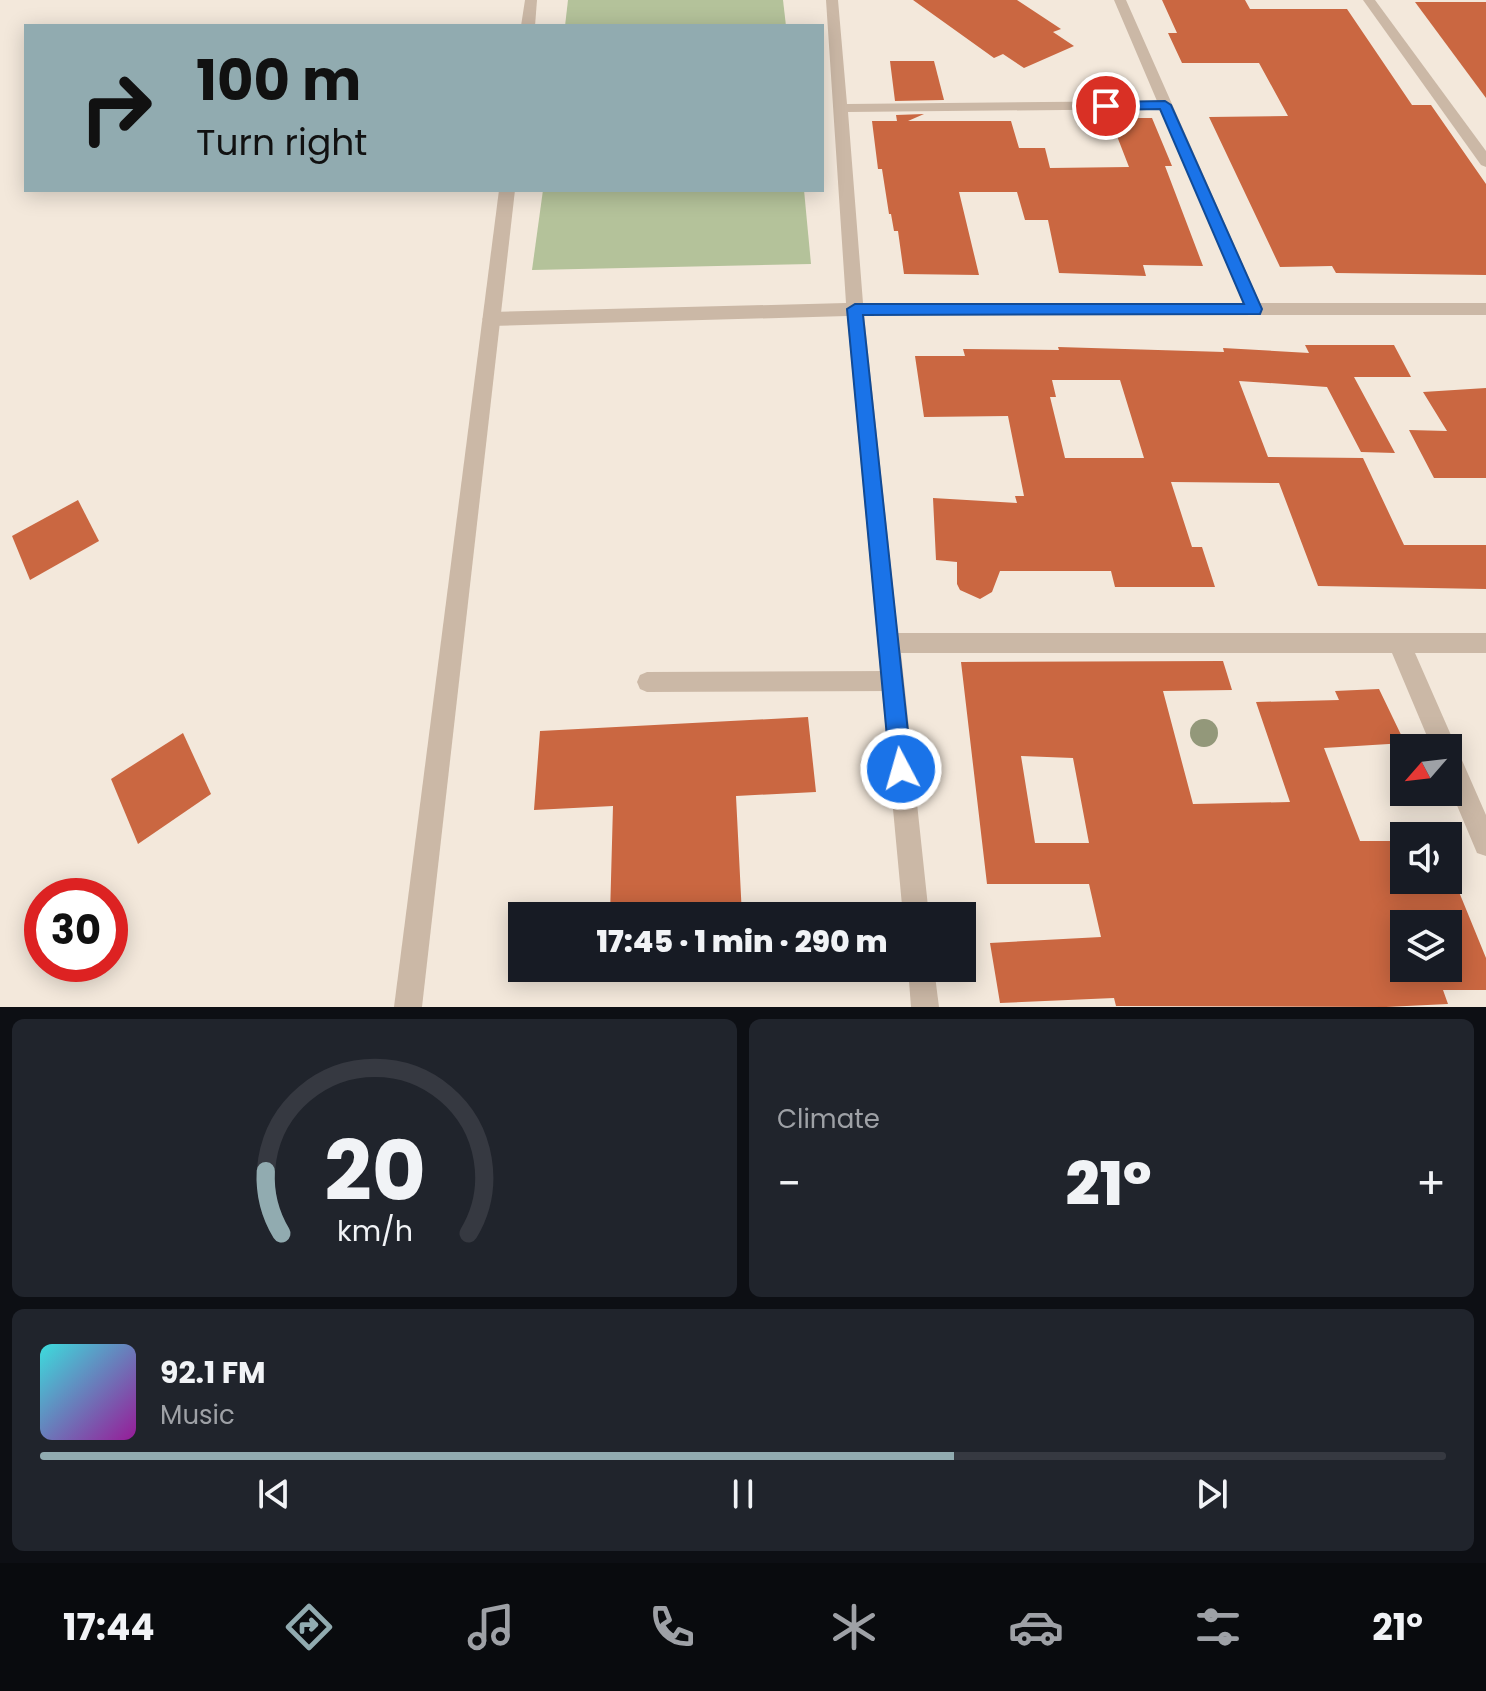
<!DOCTYPE html>
<meta charset="utf-8">
<style>
body{margin:0;font-family:Poppins,sans-serif;background:#20242c;color:#f1f3f6;height:100vh;display:flex;flex-direction:column;font-size:30px;white-space:nowrap}
*{box-sizing:border-box;margin:0}
p{font-size:26px;color:#9ea1a6}
.icon{flex:none;width:44px;height:44px;fill:none;stroke:currentColor;stroke-width:2;stroke-linecap:round;stroke-linejoin:round}
.map{position:relative;height:1007px;overflow:hidden}
.side{display:flex;flex-direction:column;gap:12px;padding:12px;background:#0d0f14;flex:1}
.side>*{flex:none}
.hud{position:absolute;left:24px;top:24px;width:800px;height:168px;border-radius:0px;box-shadow:0 4px 20px #0003;background:#91abb0;color:#111;overflow:hidden}
.needle{width:52px;rotate:242deg}
.tools{position:absolute;left:1390px;top:734px;display:grid;gap:16px}
.tools a{display:grid;place-items:center;width:72px;height:72px;border-radius:0px;background:#171b24;box-shadow:0 4px 20px #0003;font-size:40px}
.speed{position:absolute;left:24px;top:878px;display:flex;gap:16px;font-size:40px;font-weight:700;text-align:center}
.speed>*{display:grid;place-content:center;width:104px;height:104px;border-radius:50%;background:#171b24;box-shadow:0 4px 20px #0003;line-height:1}
.speed .limit{border:12px solid #d22;background:#fff;color:#111}
.pin{position:absolute;display:grid;place-items:center;width:68px;height:68px;color:#fff;margin:-34px;border:4px solid #fff;border-radius:50%;box-shadow:0 2px 8px #0007}
.me{position:absolute;width:88px;margin:-44px;rotate:354deg;stroke-linejoin:round;filter:drop-shadow(0 0 6px #0008)}
.turn{display:flex;align-items:center;gap:28px;height:168px;padding:0 40px;font-size:36px}
.turn .icon{width:104px;height:104px;stroke-width:2.5}
.turn b{display:block;font-size:56px;line-height:68px}
.big{font-size:60px;font-weight:800;line-height:1.1}
.side .widget{flex:1;display:flex;flex-direction:column;justify-content:center;gap:12px;min-width:0;padding:0 28px;border-radius:12px;background:#20242c}
.side .dial{align-items:center;gap:0}
.dial svg{height:208px;overflow:visible;fill:none;stroke:#363941;stroke-width:7;stroke-linecap:round;text-anchor:middle}
.dial text{fill:#f1f3f6;stroke:none}
.song{display:flex;align-items:center;gap:24px}
.cover{width:96px;height:96px;border-radius:12px;background:linear-gradient(135deg,hsl(180 70% 55%),hsl(300 70% 35%))}
.played{height:8px;border-radius:4px;background:linear-gradient(90deg,#91abb0 65%,#363941 65%)}
.keys{display:flex;justify-content:space-around;direction:ltr}
.heat{display:flex;justify-content:space-between;align-items:center;font-size:44px;direction:ltr}
.side .tiles{flex:1;display:grid;gap:12px;grid-template-columns:1fr 1fr}
.widget:last-child{grid-column:span 2}
.trip{position:absolute;left:508px;top:902px;width:468px;height:80px;border-radius:0px;background:#171b24;box-shadow:0 4px 20px #0003;font-weight:800;line-height:80px;text-align:center}
.tabs{display:flex;height:128px;justify-content:space-around;align-items:center;background:#090b0e;color:#9ea1a6}
.tabs .icon{width:56px;height:56px}
.tabs .on{color:#91abb0}
.tabs b{font-size:36px;color:#f1f3f6}
.map>svg:first-child{display:block}
.green{fill:#b4c29a}
.building{fill:#ca6741;fill-rule:evenodd}
.lines{fill:none;stroke-linecap:round;stroke-linejoin:round}
.service{fill:#cbb8a6;fill-rule:evenodd}
.minor{fill:#cbb8a6;fill-rule:evenodd}
.tertiary{fill:#cbb8a6;fill-rule:evenodd}
.tree{fill:#93987a}
.route{fill:#1a73e8;stroke:#114b97;stroke-width:2}
</style>
<div class="map">
<svg width="1486" height="1007" viewBox="0 0 1486 1007">
<rect width="100%" height="100%" fill="#f3e8db"/>
<!-- green -->
<g class="green">
<polygon points="568,0 783,0 786,26 565,26"/>
<polygon points="543,190 804,190 811,264 532,270"/>
</g>
<!-- building -->
<g class="building">
<polygon points="913,0 1017,0 1061,29 1053,32 1074,46 1024,68 1003,54 994,58"/>
<polygon points="1162,0 1245,0 1250,9 1347,9 1412,105 1431,105 1486,184 1486,275 1336,273 1332,266 1280,267 1209,117 1288,116 1259,63 1182,63 1168,33 1177,33"/>
<polygon points="1415,2 1486,2 1486,98"/>
<polygon points="890,61 934,61 944,100 895,101"/>
<polygon points="924,114 908,121 1011,121 1019,148 1045,148 1050,168 1129,167 1115,131 1096,118 1152,118 1172,166 1165,166 1203,266 1143,265 1146,276 1059,273 1048,220 1025,220 1017,192 959,192 979,275 904,274 898,231 894,231 891,214 889,214 882,169 878,169 872,121 897,121 896,115"/>
<path d="M1305,345H1394L1411,377H1354L1395,453L1361,452L1327,387L1239,381L1268,457L1363,458L1404,545H1486V589L1318,586L1279,483L1171,482L1192,547H1202L1215,587H1115L1111,571H1000L992,592L980,599L960,590L957,584V562L936,560L933,498L1017,503L1015,496H1024L1008,416L924,417L915,356H965L963,349L1059,350L1058,347L1224,352L1223,348L1309,353ZM1052,380H1120L1144,458H1065L1050,397H1056Z"/>
<polygon points="1486,388 1486,478 1434,478 1409,430 1447,431 1423,392"/>
<polygon points="78,500 99,541 30,580 12,536"/>
<path d="M1223,661L1232,690L1163,691L1193,804L1290,802L1256,702L1339,700L1335,691L1379,689L1405,743L1324,748L1360,841H1404V880H1448V865L1486,958V990H1443L1448,1004L1386,1007L1116,1006L1114,998L1000,1003L990,943L1101,937L1089,884H987L961,662ZM1021,756L1073,758L1089,843H1035ZM1404,924H1448V968H1404Z"/>
<polygon points="808,717 816,792 736,796 742,916 610,916 613,806 534,810 540,731"/>
<polygon points="183,733 211,794 138,844 111,779"/>
</g>
<g class="lines">
<!-- service -->
<polygon class="service" points="892,671 899,674 902,681 899,688 892,691 647,692 640,689 637,682 640,675 647,672"/>
<!-- minor -->
<g class="minor">
<path d="M826,0H838L847,104L1157,101L1114,0H1126L1260,303H1486V315H864L898,633H1486V653H1415L1486,815V856L1477,853L1448,784V748H1432L1392,653H901L929,916H903L847,316L491,326L482,319L491,312L846,303ZM1160,109L1243,303H863L848,112Z"/>
<polygon points="1363,0 1375,0 1486,151 1486,167 1481,165"/>
<polygon points="908,968 934,968 939,1007 911,1007"/>
</g>
<!-- tertiary -->
<g class="tertiary">
<polygon points="525,0 537,0 535,26 521,26"/>
<polygon points="499,190 515,190 422,1007 394,1007"/>
</g>
</g>
<!-- trees -->
<circle class="tree" cx="1204" cy="733" r="14"/>
<!-- route -->
<polygon class="route" points="1165,101 1171,105 1262,309 1260,314 863,315 912,769 909,777 901,780 894,777 890,769 847,309 855,304 1244,304 1160,109 1106,110 1100,106 1106,102"/>
</svg>
<div class="tools">
<a><svg class="needle" viewBox="-14 -14 28 28"><path d="M0-13l5 13h-10z" fill="#e53935"/><path d="M0 13l5-13h-10z" fill="#9ea1a6"/></svg></a>
<a><svg class="icon" aria-label="sound" viewBox="0 0 24 24"><path d="M4 9h4l5-4v14l-5-4H4zM17 9q2 3 0 6"/></svg></a>
<a><svg class="icon" aria-label="layers" viewBox="0 0 24 24"><path d="M12 4l9 5-9 5-9-5zM3 14l9 5 9-5"/></svg></a>
</div>
<div class="speed"><div class="limit">30</div></div>
<div class="pin" style="left:1106px;top:106px;background:#d93025"><svg class="icon" aria-label="arrive" viewBox="0 0 24 24"><path d="M6 21V4h12l-3 4 3 4H6"/></svg></div>
<svg class="me" style="left:901px;top:769px" viewBox="-20 -20 40 40"><circle r="17" fill="#1a73e8" stroke="#fff" stroke-width="3"/><path d="M0-11L8 9 0 5-8 9z" fill="#fff"/></svg>
<div class="trip">17:45 · 1 min · 290 m</div>
<div class="hud">
<div class="turn"><svg class="icon" aria-label="right" viewBox="0 0 24 24"><path d="M7 20v-9h11M14 6l5 5-5 5"/></svg><div><b>100 m</b>Turn right</div></div>
</div>
</div>
<section class="side">
<div class="tiles">
<div class="widget dial"><svg viewBox="0 0 100 80">
<path d="M14 69A42 42 0 1 1 86 69"/>
<path d="M14 69A42 42 0 0 1 8 45" stroke="#91abb0"/>
<text x="50" y="56" font-size="32" font-weight="700">20</text>
<text x="50" y="72" font-size="11">km/h</text>
</svg></div>
<div class="widget"><p>Climate</p>
<div class="heat"><a>−</a><b class="big">21°</b><a>+</a></div>
</div>
<div class="widget">
<div class="song"><i class="cover"></i><div><b>92.1 FM</b><p>Music</p></div></div>
<div class="played"></div>
<div class="keys"><svg class="icon" aria-label="previous" viewBox="0 0 24 24"><path d="M18 5L8 12l10 7zM5 5v14"/></svg><svg class="icon" aria-label="pause" viewBox="0 0 24 24"><path d="M8 5v14M16 5v14"/></svg><svg class="icon" aria-label="next" viewBox="0 0 24 24"><path d="M6 5l10 7-10 7zM19 5v14"/></svg></div>
</div>
</div>
</section>
<nav class="tabs">
<b>17:44</b>
<svg class="icon on" aria-label="directions" viewBox="0 0 24 24"><path d="M12 3l9 9-9 9-9-9zM9 14v-3h6M13 9l2 2-2 2"/></svg>
<svg class="icon" aria-label="music" viewBox="0 0 24 24"><path d="M9 18V5l10-2v13"/><circle cx="6" cy="18" r="3"/><circle cx="16" cy="16" r="3"/></svg>
<svg class="icon" aria-label="phone" viewBox="0 0 24 24"><path d="M5 4h4l2 5-3 2q2 4 5 5l2-3 5 2v4C11 20 4 13 5 4z"/></svg>
<svg class="icon" aria-label="climate" viewBox="0 0 24 24"><path d="M12 3v18M4 7l16 10M4 17L20 7"/></svg>
<svg class="icon" aria-label="car" viewBox="0 0 24 24"><path d="M5 17H2v-5l4-1 3-4h7l3 4 3 1v5h-3M9 17h6M6 11h13"/><circle cx="7" cy="17" r="2"/><circle cx="17" cy="17" r="2"/></svg>
<svg class="icon" aria-label="filters" viewBox="0 0 24 24"><path d="M4 7h16M4 17h16"/><circle cx="9" cy="7" r="2"/><circle cx="15" cy="17" r="2"/></svg>
<b>21°</b>
</nav>
